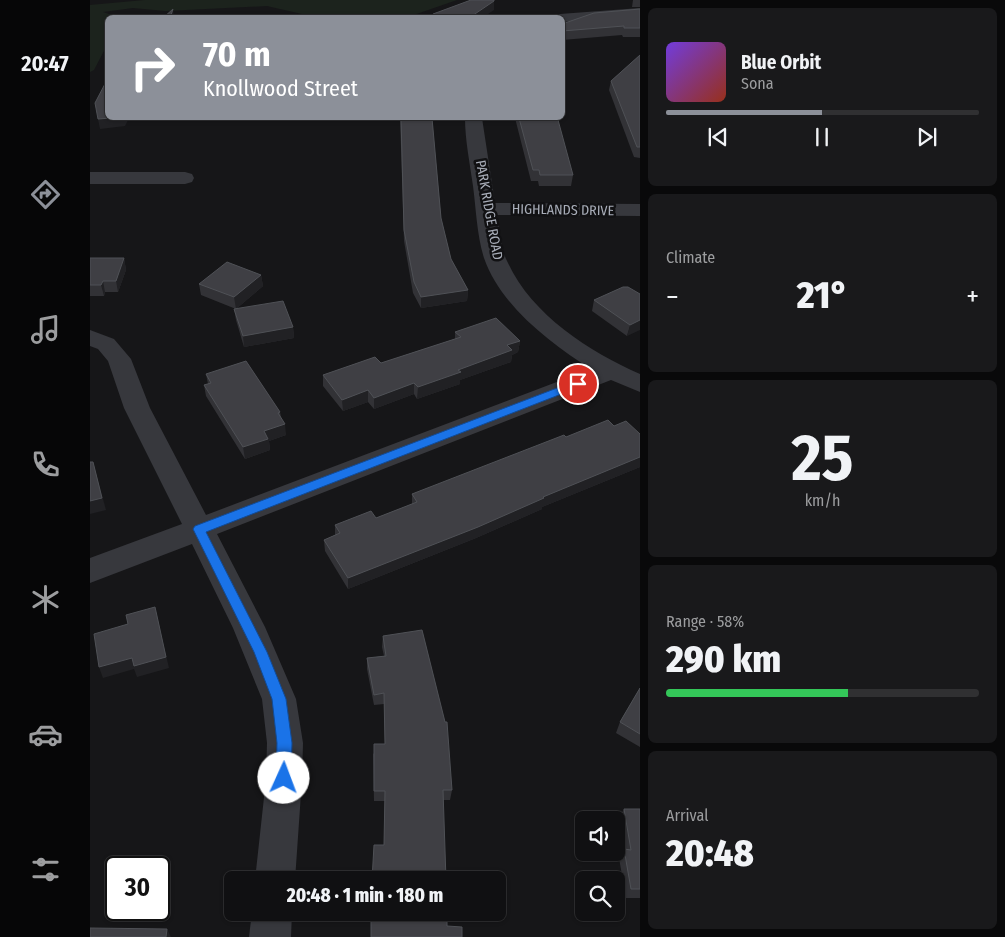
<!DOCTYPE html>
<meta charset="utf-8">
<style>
body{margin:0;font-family:"Fira Sans Condensed",sans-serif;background:#19191b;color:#f1f3f6;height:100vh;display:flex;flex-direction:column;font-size:19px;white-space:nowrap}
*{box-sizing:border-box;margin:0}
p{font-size:16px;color:#9c9d9f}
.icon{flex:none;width:28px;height:28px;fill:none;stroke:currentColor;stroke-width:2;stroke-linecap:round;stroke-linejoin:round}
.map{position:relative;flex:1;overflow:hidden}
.sheet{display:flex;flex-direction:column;gap:8px;padding:8px;background:#09090a;width:365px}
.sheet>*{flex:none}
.guide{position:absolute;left:15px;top:15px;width:460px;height:105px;border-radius:8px;box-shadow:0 1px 4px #0004,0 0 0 1px #303032;background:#8c9099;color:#fff;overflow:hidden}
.controls{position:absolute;left:485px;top:811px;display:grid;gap:10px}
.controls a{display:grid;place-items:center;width:50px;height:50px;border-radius:8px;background:#101012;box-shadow:0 1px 4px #0004,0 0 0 1px #303032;font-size:25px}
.speed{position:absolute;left:15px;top:856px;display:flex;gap:10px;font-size:25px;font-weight:700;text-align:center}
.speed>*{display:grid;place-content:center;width:65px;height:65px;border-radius:50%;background:#101012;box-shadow:0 1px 4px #0004,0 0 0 1px #303032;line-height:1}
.speed .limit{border:2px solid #111;border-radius:8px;background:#fff;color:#111}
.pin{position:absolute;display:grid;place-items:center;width:42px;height:42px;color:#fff;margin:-21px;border:2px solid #fff;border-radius:50%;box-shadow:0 1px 5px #0007}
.me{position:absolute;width:55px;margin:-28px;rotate:2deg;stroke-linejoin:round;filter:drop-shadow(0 0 4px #0008)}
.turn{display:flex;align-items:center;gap:18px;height:105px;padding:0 15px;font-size:22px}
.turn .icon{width:65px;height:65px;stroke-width:2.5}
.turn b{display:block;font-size:35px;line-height:42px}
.big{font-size:38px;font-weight:800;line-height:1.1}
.sheet .widget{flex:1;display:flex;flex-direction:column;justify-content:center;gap:8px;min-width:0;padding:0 18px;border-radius:8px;background:#19191b}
.sheet .dial{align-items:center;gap:0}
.dial b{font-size:65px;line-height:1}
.song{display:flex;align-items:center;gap:15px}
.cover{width:60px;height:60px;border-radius:8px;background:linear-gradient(135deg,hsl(260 70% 55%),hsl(10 70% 35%))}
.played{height:5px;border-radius:2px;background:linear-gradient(90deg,#8c9099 50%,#303032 50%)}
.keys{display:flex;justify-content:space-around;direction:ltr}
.heat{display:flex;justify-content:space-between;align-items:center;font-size:28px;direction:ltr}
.charge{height:8px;border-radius:4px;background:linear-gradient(90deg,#34c759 58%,#303032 0)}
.trip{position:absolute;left:134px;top:871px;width:282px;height:50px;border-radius:8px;background:#101012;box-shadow:0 1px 4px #0004,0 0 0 1px #303032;font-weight:800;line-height:50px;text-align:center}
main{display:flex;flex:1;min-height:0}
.tab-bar{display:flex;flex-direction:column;width:90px;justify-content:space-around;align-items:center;background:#060607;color:#9c9d9f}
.tab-bar .icon{width:35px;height:35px}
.tab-bar .current{color:#8c9099}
.tab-bar b{font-size:22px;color:#f1f3f6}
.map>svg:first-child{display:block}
.green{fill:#1c231d}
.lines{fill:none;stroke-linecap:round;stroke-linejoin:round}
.minor{fill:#37383d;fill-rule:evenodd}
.wall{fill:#323236}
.shaded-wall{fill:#212124}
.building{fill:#3f3f44;stroke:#4f5156}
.route{fill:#1a73e8;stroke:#114b97}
.labels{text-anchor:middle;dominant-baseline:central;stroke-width:5;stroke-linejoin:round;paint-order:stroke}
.far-street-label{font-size:14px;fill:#a8adb8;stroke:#111113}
</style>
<main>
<nav class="tab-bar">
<b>20:47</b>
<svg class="icon current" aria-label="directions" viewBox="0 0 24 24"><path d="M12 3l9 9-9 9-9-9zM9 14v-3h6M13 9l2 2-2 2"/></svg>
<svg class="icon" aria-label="music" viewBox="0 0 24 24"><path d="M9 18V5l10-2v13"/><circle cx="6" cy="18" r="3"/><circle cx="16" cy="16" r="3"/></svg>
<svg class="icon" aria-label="phone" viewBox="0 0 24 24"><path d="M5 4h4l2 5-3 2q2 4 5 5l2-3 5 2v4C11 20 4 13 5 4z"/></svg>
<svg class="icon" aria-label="climate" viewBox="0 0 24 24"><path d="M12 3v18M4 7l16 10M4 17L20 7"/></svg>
<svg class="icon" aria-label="car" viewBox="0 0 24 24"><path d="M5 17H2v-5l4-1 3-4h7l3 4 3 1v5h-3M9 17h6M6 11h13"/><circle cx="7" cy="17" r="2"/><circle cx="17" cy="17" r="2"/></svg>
<svg class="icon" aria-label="filters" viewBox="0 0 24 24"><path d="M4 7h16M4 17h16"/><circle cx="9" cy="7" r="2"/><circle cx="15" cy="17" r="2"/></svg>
</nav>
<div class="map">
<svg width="550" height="937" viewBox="0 0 550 937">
<rect width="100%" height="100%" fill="#161618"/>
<!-- green -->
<polygon class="green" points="55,0 367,0 315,18 225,17 177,6 76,11 43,8 13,12 28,17 18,18 17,45 4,70 0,72 0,5"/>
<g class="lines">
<!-- minor -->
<g class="minor">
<polygon points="550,8 550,16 472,22 472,18 463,18 470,14"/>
<path d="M375,118H392L405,203L550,204V216L407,215C410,231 410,249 418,263C442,315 500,352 550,374V392L521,380L127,534L175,627L206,699L213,743L212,779L205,880H165L176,779L177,743L172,699L143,628L102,544L0,583V558L92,524L34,408L18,361L8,349L0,346V330L24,339L41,359L60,408L116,515L501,369C461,344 410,305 394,258C387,236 386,209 383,186C380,164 375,140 375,118Z"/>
<polygon points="0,172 95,172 102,174 104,178 102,182 95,184 0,184"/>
<polygon points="162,912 202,912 201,937 159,937"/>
</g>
</g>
<!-- wall -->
<g class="wall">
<polygon points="543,0 550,0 550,7 542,7"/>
<polygon points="550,9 550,37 533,37 532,35 472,40 472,24"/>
<polygon points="550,55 550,158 544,157 519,90 521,81"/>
<polygon points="310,118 342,118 351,218 361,259 378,290 377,301 331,308 323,293 314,241"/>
<polygon points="425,118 461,118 483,175 481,186 449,186 448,181 441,181"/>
<polygon points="0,258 34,258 36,270 28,292 15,292 14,296 0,296"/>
<polygon points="171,275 173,286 146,309 111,295 109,284"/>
<polygon points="550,294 537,336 502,311 504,300"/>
<polygon points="144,309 203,327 204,338 154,347 146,320"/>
<polygon points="365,332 430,341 428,352 422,355 421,362 370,380 370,384 327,399 324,394 284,409 278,402 253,411 233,386 233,375 291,363 365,339"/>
<polygon points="116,374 190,412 191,417 196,435 179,441 180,450 155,459 116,396 114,385 118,384"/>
<polygon points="524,426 550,434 550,467 452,507 452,509 386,538 258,589 235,551 234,540 245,535 245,525 286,518 322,504 322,494 476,437"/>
<polygon points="293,636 362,790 360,800 353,800 294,845 295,801 284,801 283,754 295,744 294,704 284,705 277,669 277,658 294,656 292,647"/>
<polygon points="550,688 550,747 526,733 530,722"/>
<polygon points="534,809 550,809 550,898 536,898 529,858 534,849 529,818"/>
</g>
<!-- shaded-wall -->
<g class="shaded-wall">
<polygon points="404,1 404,10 392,18 379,18"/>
<polygon points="83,9 84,18 80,18"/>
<polygon points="21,118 39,118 35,126 10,129 8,119"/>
<polygon points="34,258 36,270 28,292 26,281"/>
<polygon points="171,275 173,286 146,309 144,297"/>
<polygon points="13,281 15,292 14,296 11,285"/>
<polygon points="378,290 377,301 331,308 331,297"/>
<polygon points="550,320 550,330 537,336 540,325"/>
<polygon points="203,327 204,338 154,347 153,336"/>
<polygon points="430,341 428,352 422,355 421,362 370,380 370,384 327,399 328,387 368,370 417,345"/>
<polygon points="324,383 324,394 284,409 284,398"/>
<polygon points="278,390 278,402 253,411 252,400"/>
<polygon points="195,424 196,435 179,441 180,450 155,459 153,447 174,431"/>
<polygon points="550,457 550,467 452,507 452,509 386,538 258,589 258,578 453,497"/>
<polygon points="3,462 16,510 0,514 0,501"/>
<polygon points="65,607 79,668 47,677 44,669 13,678 9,667"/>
<polygon points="77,929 81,937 76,937"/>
</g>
<!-- building -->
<g class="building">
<polygon points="381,0 404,0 404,1 379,18 339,18 343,14"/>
<polygon points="83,9 80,18 73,18"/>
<polygon points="550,9 550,28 534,28 534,26 472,31 472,24 504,13"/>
<polygon points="550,55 550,147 547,147 521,81"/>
<polygon points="17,80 18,118 21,118 8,119 5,103"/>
<polygon points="311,118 342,118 351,218 361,259 378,290 331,297 324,282 314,230"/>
<polygon points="429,118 461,118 462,120 468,120 483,175 450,175 449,170 443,170"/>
<polygon points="0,258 34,258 26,281 13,281 11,285 0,285"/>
<polygon points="137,262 171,275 144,297 109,284"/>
<polygon points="533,287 538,287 550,294 550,320 540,325 504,300"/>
<polygon points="193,301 203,327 153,336 144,309"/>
<polygon points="406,318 430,341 417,345 422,350 368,370 371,372 328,387 324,383 284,398 278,390 252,400 233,375 285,357 291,363 371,337 365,332"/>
<polygon points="156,361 190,412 188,413 195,424 174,431 178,439 153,447 114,385 121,383 116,374"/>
<polygon points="518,420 524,426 536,421 550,434 550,457 453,497 454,498 388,527 258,578 234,540 250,533 245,525 281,511 286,518 327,502 322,494 474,435 476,437"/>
<polygon points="0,462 3,462 12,498 0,501"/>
<polygon points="65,607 76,657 44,666 42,658 9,667 4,634 38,624 36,615"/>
<polygon points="332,630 355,722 357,722 362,790 353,790 356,880 282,880 284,845 294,845 295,791 284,791 284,744 295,744 294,693 284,695 277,658 296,656 293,636"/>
<polygon points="550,688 550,734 530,722"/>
<polygon points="534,809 550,809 550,889 541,889 534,849 541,850"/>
<polygon points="281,912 357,912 357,926 372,927 372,937 281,937"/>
<polygon points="0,928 77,929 76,937 0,937"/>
</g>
<!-- route -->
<polygon class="route" points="488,380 493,384 492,386 116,532 177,652 196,699 202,743 201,778 199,784 194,786 188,784 186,778 187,743 182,699 164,652 103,529 105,526"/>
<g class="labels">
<!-- far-street labels -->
<g class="far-street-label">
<text transform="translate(399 210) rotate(80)">PARK RIDGE ROAD</text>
<text transform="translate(473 210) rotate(1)">HIGHLANDS DRIVE</text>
</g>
</g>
</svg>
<div class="controls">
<a><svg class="icon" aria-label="sound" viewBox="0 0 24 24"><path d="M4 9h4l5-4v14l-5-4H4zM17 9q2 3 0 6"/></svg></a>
<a><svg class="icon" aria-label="search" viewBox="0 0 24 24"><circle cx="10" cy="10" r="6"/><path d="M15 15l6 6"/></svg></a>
</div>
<div class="speed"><div class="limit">30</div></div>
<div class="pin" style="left:488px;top:384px;background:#d93025"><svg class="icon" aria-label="arrive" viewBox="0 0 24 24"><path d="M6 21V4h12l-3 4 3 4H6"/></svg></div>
<svg class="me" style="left:194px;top:778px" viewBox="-20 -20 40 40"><circle r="19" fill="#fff"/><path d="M0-13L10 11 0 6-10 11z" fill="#1a73e8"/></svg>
<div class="trip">20:48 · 1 min · 180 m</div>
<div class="guide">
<div class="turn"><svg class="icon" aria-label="right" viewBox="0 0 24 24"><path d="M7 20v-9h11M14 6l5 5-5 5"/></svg><div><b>70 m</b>Knollwood Street</div></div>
</div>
</div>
<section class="sheet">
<div class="widget">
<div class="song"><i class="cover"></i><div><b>Blue Orbit</b><p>Sona</p></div></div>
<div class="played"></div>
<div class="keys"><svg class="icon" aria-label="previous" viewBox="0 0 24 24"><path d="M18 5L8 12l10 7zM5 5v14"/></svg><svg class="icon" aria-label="pause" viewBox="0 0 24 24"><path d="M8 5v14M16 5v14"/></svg><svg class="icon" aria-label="next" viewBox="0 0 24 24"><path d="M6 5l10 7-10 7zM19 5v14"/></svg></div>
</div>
<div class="widget"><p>Climate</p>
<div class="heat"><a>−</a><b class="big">21°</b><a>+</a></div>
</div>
<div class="widget dial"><b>25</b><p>km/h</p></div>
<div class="widget"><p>Range · 58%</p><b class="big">290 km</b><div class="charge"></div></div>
<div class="widget"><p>Arrival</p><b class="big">20:48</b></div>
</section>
</main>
